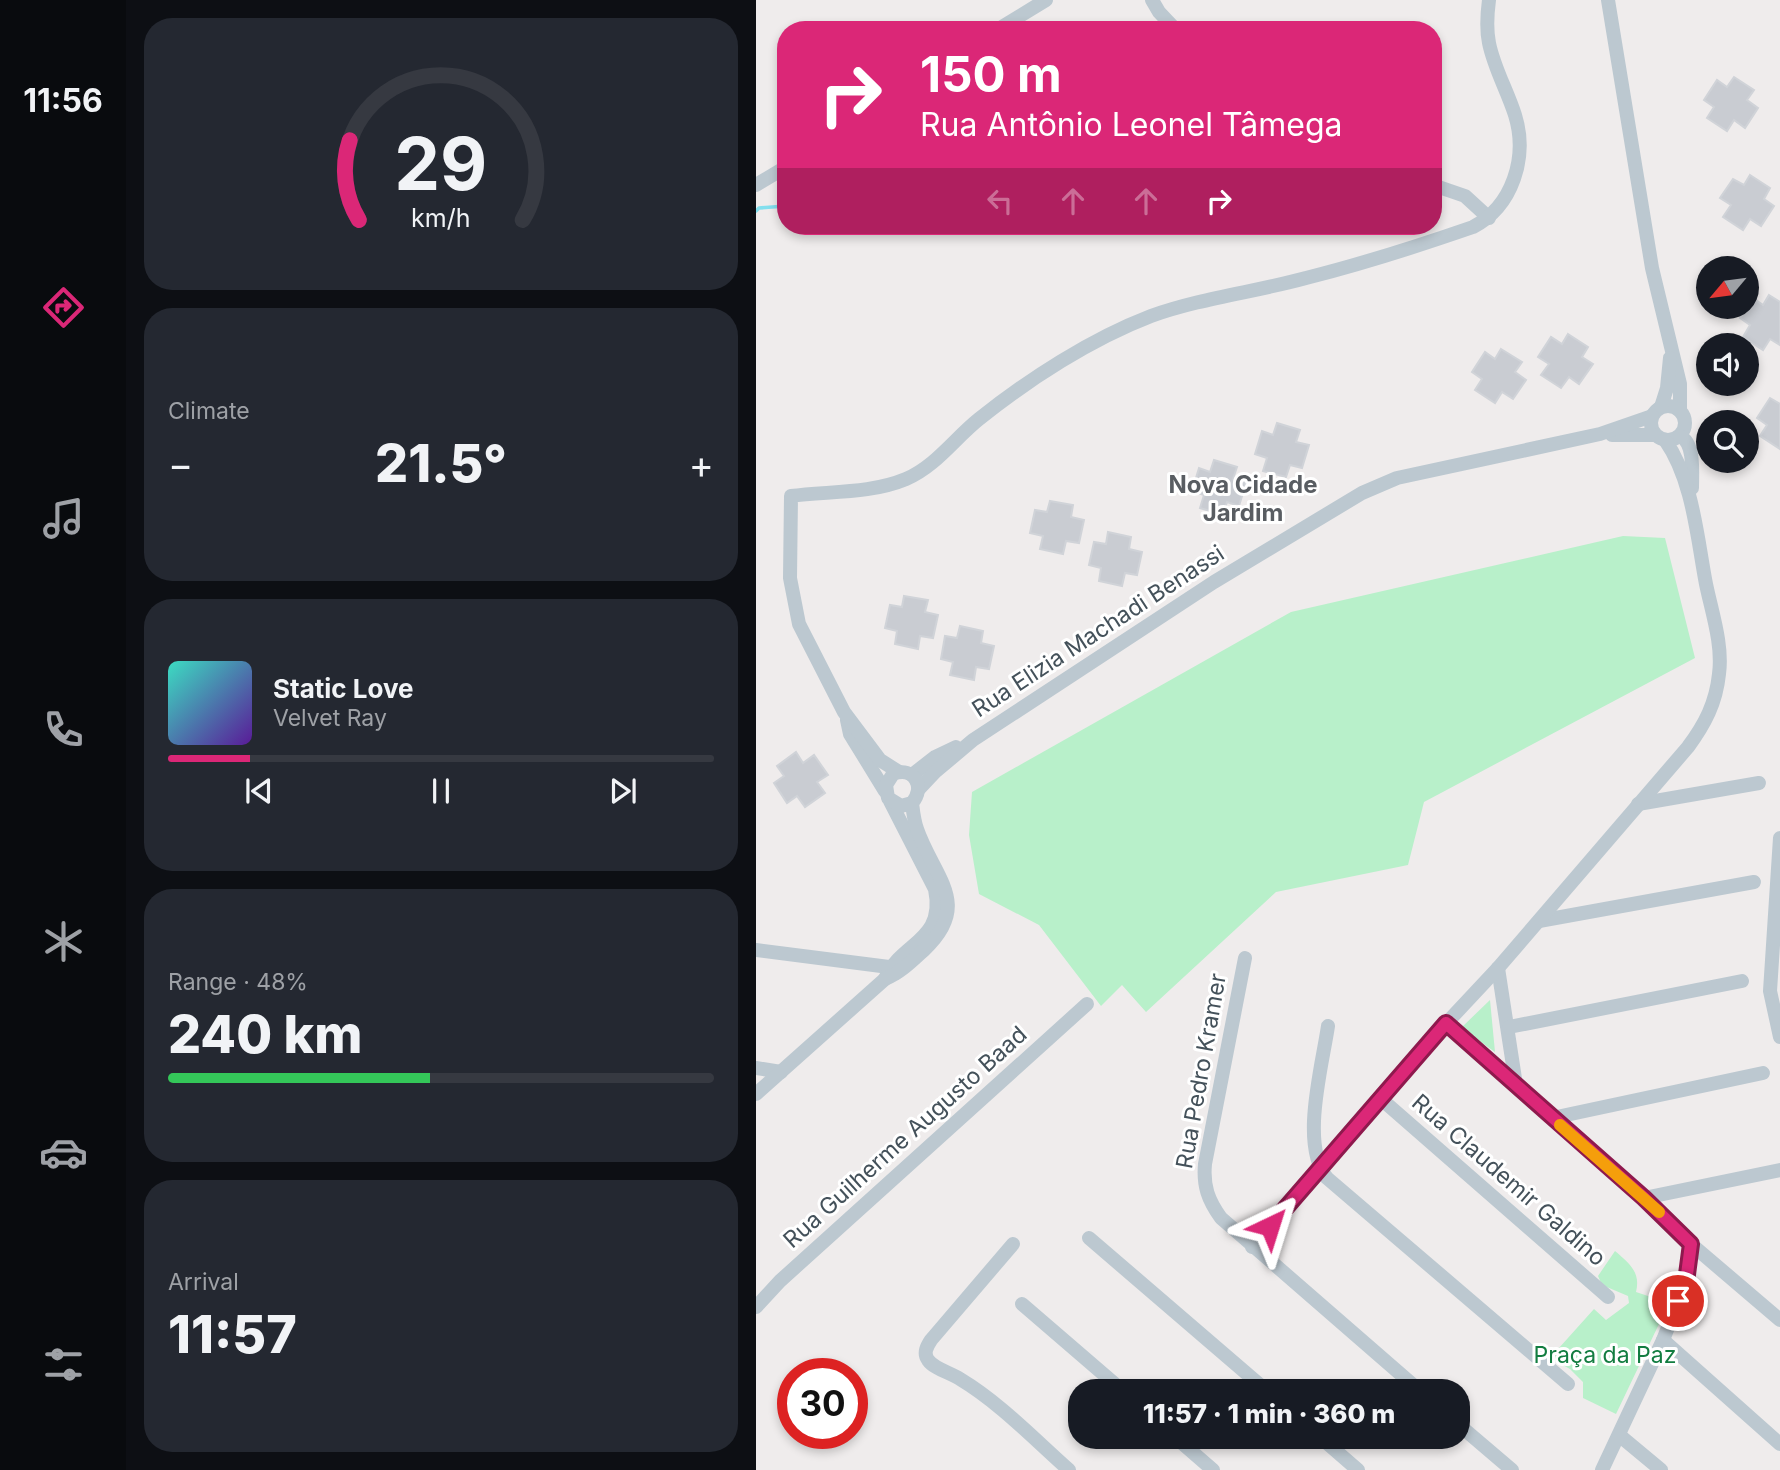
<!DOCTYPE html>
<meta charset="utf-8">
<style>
body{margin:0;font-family:Inter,sans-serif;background:#242831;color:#f1f3f6;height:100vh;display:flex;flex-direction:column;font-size:26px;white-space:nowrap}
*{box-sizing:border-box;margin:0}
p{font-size:23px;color:#9ea1a6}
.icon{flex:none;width:38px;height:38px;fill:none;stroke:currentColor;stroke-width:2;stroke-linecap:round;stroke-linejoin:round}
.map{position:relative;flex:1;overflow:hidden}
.drawer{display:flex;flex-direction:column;gap:18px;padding:18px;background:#0d0f14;width:630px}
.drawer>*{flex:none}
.banner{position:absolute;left:21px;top:21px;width:665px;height:214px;border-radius:28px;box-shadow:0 4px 10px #0003;background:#db2777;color:#fff;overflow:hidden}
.needle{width:46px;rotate:241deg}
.buttons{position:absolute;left:940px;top:256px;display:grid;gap:14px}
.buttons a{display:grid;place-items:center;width:63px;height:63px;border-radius:50%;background:#171b24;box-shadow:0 4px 10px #0003;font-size:35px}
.speed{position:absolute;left:21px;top:1358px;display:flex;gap:14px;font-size:35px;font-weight:700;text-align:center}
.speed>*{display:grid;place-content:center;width:91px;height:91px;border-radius:50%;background:#171b24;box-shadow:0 4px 10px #0003;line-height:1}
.speed .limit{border:10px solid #d22;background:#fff;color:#111}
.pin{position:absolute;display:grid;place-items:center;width:60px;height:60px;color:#fff;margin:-30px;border:4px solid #fff;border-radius:50%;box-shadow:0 2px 7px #0007}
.me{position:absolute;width:77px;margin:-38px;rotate:41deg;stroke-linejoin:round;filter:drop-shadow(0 0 5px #0008)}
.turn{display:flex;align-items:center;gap:24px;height:147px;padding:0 28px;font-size:32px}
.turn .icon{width:91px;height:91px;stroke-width:2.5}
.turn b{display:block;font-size:49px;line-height:60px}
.lanes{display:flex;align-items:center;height:66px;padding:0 28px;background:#0003;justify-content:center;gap:35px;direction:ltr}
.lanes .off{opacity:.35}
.big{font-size:52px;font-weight:800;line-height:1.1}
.drawer .card{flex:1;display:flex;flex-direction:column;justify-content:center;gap:10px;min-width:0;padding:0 24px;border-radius:28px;background:#242831}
.drawer .dial{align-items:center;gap:0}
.dial svg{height:182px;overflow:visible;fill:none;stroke:#363941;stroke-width:7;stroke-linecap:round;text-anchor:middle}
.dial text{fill:#f1f3f6;stroke:none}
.song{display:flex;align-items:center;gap:21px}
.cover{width:84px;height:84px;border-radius:10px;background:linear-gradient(135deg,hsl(170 70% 55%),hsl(270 70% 35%))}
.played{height:7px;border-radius:4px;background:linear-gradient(90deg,#db2777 15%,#363941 15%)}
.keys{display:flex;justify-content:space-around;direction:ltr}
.heat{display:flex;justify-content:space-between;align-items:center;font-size:38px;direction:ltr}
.charge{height:10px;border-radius:5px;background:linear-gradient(90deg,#34c759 48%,#363941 0)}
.trip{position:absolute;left:312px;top:1379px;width:402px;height:70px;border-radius:28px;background:#171b24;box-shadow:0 4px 10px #0003;font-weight:800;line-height:70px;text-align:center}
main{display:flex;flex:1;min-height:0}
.dock{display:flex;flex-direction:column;width:126px;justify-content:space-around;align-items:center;background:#090b0e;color:#9ea1a6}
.dock .icon{width:49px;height:49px}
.dock .on{color:#db2777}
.dock b{font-size:32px;color:#f1f3f6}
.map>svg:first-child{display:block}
.green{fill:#b8f0ca}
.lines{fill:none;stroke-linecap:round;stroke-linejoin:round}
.stream{stroke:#83dfee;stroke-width:3.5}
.building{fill:#c9ccd2;stroke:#d0d3d8;stroke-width:2}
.street{stroke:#bcc8d0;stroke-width:14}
.route-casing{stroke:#8e194d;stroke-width:18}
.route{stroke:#db2777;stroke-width:12}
.slow{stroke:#f59e0b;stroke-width:12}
.labels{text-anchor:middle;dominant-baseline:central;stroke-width:6;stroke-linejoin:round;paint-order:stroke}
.street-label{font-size:23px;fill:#44515a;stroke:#fff}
.park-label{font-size:23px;fill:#137d41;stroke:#fff}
.neighbourhood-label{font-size:24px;font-weight:bold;fill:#595d62;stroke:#fff}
</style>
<main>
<nav class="dock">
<b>11:56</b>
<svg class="icon on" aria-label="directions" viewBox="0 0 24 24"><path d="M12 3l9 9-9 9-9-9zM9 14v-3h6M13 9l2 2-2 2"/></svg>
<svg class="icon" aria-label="music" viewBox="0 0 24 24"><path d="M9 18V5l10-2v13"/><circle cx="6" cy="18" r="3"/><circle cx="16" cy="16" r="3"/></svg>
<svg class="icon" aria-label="phone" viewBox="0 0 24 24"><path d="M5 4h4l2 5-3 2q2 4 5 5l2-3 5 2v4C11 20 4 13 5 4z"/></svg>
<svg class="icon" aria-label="climate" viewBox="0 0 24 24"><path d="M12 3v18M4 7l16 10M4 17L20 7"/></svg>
<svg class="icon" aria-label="car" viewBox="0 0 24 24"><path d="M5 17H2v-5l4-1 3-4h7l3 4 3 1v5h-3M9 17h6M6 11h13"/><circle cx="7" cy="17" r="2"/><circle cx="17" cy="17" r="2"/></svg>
<svg class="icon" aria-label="filters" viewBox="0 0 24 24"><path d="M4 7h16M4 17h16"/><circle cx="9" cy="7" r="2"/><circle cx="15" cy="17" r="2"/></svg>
</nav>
<section class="drawer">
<div class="card dial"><svg viewBox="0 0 100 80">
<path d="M14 69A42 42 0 1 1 86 69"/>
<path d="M14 69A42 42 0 0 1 10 34" stroke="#db2777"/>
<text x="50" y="56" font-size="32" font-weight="700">29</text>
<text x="50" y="72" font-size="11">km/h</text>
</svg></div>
<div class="card"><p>Climate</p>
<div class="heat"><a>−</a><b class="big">21.5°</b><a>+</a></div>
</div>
<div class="card">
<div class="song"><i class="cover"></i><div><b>Static Love</b><p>Velvet Ray</p></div></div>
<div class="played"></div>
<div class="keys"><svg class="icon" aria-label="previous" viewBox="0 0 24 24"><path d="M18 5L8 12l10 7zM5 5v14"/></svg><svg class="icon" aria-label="pause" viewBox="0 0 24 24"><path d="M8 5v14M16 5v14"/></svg><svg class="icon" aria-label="next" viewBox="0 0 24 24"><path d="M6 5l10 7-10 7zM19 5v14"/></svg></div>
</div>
<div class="card"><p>Range · 48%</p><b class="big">240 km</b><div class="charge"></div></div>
<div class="card"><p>Arrival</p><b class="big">11:57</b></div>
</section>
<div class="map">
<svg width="1024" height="1470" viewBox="0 0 1024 1470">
<rect width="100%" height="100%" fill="#efecec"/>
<!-- green -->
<g class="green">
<polygon points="867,536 909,538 939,658 668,802 652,865 520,892 390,1012 366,985 345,1006 283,925 223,894 213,835 216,792 535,612"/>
<polygon points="734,1000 739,1052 705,1028"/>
<path d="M859,1251C873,1263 885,1272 880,1292L913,1303L860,1414L827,1398V1382L814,1369L794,1358L838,1309L850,1320L873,1303L872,1296L846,1285L842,1276Z"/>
</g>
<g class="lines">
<!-- stream -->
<g class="stream">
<polyline points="398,30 400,27"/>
<polyline points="0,211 3,208 30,206"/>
</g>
</g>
<!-- building -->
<g class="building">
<polygon points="978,77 998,90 991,100 1002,108 989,128 978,120 971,131 951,118 958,107 948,100 961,80 971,87"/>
<polygon points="994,175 1014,188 1008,199 1018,206 1005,226 994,219 987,230 967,217 975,205 964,198 977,179 988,185"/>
<polygon points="1013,295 1024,302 1024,345 1014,339 1007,350 987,337 994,325 984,318 997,298 1007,305"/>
<polygon points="812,334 832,347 826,357 837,364 823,384 813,377 805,388 785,375 793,364 782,357 795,337 806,344"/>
<polygon points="745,349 766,362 759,372 770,380 757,399 746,392 739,403 719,390 726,379 716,372 729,352 739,359"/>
<polygon points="1014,398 1024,404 1024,449 1004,436 1011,425 1001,418"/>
<polygon points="521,423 544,430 540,442 553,445 546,468 534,465 530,477 507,471 511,458 499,454 506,431 517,435"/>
<polygon points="458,460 481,467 477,479 490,483 483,506 471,502 467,515 444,508 448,495 436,491 443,468 454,472"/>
<polygon points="294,501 317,505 315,517 328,520 323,543 310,541 307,554 284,549 287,536 274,533 279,510 291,512"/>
<polygon points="352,532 375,537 373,549 386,552 381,575 369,573 366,586 343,581 345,568 333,565 338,542 350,544"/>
<polygon points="148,596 172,600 169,612 182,615 177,638 164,636 162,649 139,644 141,631 129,628 134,605 146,607"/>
<polygon points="204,626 227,631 225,643 238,646 233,669 220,667 218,680 194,675 197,662 185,659 189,636 201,638"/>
<polygon points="40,752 47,763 58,755 72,775 61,782 69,793 49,807 41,796 31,803 18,783 28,776 21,766"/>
</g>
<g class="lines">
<!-- street -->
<g class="street">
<polyline points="396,0 403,12 420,30"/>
<polyline points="852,0 896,268 924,384 924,411"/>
<polyline points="241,30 290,0"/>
<polyline points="0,185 30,167"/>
<polyline points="677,185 709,196 733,218"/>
<circle cx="912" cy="423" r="17"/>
<polyline points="905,407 911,388 914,358"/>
<polyline points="856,435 899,435"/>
<path d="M924,436C939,443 936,473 936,488"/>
<polyline points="91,720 94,734 129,791"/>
<path d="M143,772L124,760L88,712L43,624L34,578L35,496C72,491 114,494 150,479C180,466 198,439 223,419C273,379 335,339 395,316C445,298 499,292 550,278C606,264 662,246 717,227C757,206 772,157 759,115C751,90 738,68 733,43C730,28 731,15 733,0"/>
<polyline points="156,775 179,757 200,747"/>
<polyline points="163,789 179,772 217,740 458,582 606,493 641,478 844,434 896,416"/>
<polyline points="882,804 1003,783"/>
<polyline points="1024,838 1014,991 1024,1037"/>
<polyline points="783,921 998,882"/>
<polyline points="0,950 133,967 140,973"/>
<path d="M489,958L449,1164C447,1186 452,1200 465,1218L664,1391"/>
<polyline points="742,968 760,1085"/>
<path d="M129,979C144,942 190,942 179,889L134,801"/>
<polyline points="690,1023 888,1198 935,1244 1024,1320"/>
<path d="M572,1026C566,1067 544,1145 571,1178L812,1384"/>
<polyline points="753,1027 986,981"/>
<polyline points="0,1068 25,1072"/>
<path d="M0,1094L129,979C144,973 155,962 168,950C217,904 178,878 161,829C158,821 157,811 156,803C170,787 158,766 137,774L130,785L132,798L145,806L156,803"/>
<polyline points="624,1098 852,1297"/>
<polyline points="796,1118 1007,1073"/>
<polyline points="888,1198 1024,1170"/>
<polyline points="333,1238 511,1391"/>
<path d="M257,1244L175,1340C171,1346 167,1353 172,1360C178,1369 195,1373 204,1379C244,1403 278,1439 313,1470"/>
<path d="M496,1247L655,1061L742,968L932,747C949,724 960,703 963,674C967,645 956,613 950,584C941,537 937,480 909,440"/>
<polyline points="266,1304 367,1391"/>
<polyline points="0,1307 24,1281 331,1004"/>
<polyline points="907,1340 1024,1444"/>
<polyline points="702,1424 756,1470"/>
<polyline points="863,1435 905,1470"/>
<polyline points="419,1437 457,1470"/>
<polyline points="564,1437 602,1470"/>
<polyline points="846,1470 907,1340 930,1282 935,1244"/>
</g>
</g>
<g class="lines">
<defs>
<polyline id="route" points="514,1226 690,1023 888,1198 935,1244 930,1282 922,1301"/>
</defs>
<!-- route casing -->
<use href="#route" class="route-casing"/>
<!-- route -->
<use href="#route" class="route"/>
<!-- slow -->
<polyline class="slow" points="804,1125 903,1212"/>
</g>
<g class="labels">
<!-- street labels -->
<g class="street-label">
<text transform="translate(342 631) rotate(-33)">Rua Elizia Machadi Benassi</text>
<text transform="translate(445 1071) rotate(-80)">Rua Pedro Kramer</text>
<text transform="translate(149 1137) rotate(-42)">Rua Guilherme Augusto Baad</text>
<text transform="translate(753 1180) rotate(41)">Rua Claudemir Galdino</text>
</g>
<!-- park labels -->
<g class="park-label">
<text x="849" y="1355">Praça da Paz</text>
</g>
<!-- neighbourhood labels -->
<g class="neighbourhood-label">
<text x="487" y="484">Nova Cidade<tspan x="487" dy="28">Jardim</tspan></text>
</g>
</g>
</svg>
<div class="buttons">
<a><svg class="needle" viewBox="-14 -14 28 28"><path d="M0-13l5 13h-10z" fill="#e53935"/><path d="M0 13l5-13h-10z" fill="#9ea1a6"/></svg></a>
<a><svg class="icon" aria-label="sound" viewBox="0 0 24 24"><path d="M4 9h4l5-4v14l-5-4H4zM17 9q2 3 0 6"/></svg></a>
<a><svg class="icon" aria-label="search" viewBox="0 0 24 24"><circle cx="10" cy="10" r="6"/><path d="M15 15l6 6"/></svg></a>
</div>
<div class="speed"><div class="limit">30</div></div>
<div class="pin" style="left:922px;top:1301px;background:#d93025"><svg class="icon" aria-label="arrive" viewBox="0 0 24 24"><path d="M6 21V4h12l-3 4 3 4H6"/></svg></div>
<svg class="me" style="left:514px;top:1226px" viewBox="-20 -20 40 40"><path d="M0-17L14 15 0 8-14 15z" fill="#db2777" stroke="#fff" stroke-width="4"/></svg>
<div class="trip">11:57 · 1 min · 360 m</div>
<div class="banner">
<div class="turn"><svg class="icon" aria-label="right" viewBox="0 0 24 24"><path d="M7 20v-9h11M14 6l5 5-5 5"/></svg><div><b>150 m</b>Rua Antônio Leonel Tâmega</div></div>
<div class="lanes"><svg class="icon off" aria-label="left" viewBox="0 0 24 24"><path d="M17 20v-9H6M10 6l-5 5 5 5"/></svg><svg class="icon off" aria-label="ahead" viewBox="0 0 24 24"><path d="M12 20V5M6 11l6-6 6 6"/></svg><svg class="icon off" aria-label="ahead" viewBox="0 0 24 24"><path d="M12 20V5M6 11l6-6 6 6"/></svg><svg class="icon" aria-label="right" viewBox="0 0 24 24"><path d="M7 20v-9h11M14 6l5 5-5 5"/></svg></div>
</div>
</div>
</main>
